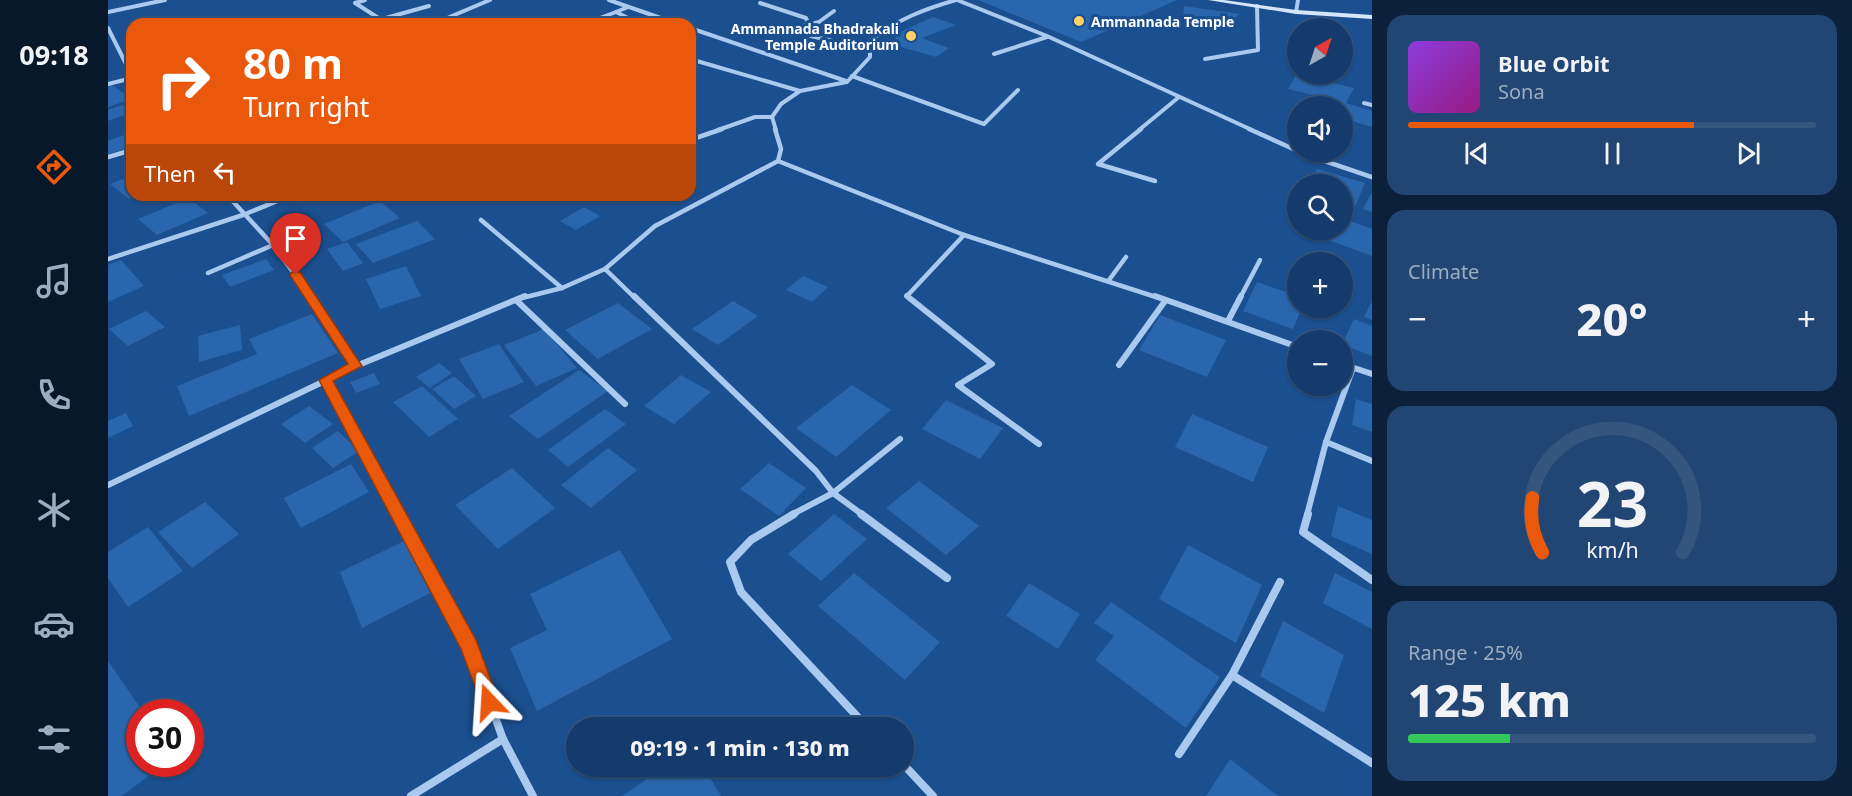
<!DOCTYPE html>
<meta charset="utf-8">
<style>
body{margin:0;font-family:"Noto Sans",sans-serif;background:#214673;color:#f1f3f6;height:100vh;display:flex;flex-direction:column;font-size:22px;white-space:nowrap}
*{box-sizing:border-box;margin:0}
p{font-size:20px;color:#9dadc1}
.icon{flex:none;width:33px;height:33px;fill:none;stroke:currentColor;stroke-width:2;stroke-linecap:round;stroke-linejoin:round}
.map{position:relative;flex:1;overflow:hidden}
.sheet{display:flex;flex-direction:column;gap:15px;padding:15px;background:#0b203b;width:480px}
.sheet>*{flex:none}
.guide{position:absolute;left:18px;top:18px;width:570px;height:183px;border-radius:18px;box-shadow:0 2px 4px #0004,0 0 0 2px #33557e;background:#ea580c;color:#fff;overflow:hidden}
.needle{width:39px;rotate:39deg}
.fabs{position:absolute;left:1179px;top:18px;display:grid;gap:12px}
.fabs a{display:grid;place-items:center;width:66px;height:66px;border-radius:50%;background:#143b6b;box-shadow:0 2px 4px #0004,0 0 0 2px #33557e;font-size:30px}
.speed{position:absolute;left:18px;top:699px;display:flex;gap:12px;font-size:30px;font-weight:700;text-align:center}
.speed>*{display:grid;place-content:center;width:78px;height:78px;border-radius:50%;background:#143b6b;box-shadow:0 2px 4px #0004,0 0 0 2px #33557e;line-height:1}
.speed .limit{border:9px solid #d22;background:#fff;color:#111}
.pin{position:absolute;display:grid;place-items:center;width:51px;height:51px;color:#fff;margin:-62px -26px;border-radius:50% 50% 50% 0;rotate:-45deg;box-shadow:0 0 6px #0007}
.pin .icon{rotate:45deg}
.me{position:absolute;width:66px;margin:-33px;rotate:340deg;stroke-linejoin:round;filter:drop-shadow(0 0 4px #0008)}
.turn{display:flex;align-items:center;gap:21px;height:126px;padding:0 18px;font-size:27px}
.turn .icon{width:78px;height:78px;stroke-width:2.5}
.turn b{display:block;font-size:42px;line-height:51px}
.then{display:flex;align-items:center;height:57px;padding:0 18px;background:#0003;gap:12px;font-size:22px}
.big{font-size:45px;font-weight:800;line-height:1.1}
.sheet .tile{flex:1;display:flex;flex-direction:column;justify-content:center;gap:9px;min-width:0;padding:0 21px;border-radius:18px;background:#214673}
.sheet .dial{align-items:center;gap:0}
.dial svg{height:156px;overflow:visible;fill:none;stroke:#33557e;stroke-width:7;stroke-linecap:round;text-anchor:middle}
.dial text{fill:#f1f3f6;stroke:none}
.song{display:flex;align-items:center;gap:18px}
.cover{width:72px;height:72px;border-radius:9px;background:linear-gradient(135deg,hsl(270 70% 55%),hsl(310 70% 35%))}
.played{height:6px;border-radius:3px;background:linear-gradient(90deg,#ea580c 70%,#33557e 70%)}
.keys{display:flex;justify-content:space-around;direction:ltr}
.heat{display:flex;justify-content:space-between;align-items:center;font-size:33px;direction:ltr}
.charge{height:9px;border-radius:4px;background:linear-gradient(90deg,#34c759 25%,#33557e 0)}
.trip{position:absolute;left:458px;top:717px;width:348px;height:60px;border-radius:30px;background:#143b6b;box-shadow:0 2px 4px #0004,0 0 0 2px #33557e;font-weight:800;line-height:60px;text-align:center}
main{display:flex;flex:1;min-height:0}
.tab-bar{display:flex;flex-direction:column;width:108px;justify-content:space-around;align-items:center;background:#08182b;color:#9dadc1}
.tab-bar .icon{width:42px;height:42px}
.tab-bar .selected{color:#ea580c}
.tab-bar b{font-size:27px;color:#f1f3f6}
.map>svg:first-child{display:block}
.building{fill:#2a66ad}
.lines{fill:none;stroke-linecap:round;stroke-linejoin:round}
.street-far3{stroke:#a9c9ee;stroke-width:4}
.street-far2{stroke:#a9c9ee;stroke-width:4.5}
.street-far1{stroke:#a9c9ee;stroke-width:6}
.street{stroke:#a9c9ee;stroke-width:8}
.secondary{fill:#d6e6fa;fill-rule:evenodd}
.route{fill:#ea580c;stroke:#983908;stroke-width:1.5}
.poi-dot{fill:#ffd166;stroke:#1b4f8f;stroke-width:2}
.labels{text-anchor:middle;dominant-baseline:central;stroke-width:6;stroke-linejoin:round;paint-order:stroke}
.far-poi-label{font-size:14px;font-weight:bold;fill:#fff;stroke:#1b4f8f;text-anchor:start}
</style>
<main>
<nav class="tab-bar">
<b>09:18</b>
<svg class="icon selected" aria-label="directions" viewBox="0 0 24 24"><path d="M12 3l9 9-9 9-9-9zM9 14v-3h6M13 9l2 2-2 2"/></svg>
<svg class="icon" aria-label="music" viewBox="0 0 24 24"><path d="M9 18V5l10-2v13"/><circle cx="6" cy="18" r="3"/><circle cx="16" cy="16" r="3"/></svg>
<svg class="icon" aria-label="phone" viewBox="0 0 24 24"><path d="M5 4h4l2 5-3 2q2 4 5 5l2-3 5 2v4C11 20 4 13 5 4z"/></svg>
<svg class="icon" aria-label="climate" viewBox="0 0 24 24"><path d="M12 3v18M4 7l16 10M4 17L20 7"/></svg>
<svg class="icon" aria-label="car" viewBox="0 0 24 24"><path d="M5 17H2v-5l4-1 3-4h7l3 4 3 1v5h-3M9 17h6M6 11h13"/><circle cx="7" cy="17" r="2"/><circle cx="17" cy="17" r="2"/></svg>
<svg class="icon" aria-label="filters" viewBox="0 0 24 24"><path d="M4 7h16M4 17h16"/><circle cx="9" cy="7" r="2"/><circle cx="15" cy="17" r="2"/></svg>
</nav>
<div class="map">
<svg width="1264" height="796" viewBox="0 0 1264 796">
<rect width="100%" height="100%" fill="#1b4f8f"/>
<!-- building -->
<g class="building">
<polygon points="870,0 1069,0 973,42"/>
<polygon points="1076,6 1132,14 1122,22 1095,16 1089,20 1075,17"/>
<polygon points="825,17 848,25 814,38 841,48 828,57 783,44 792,32"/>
<polygon points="1189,74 1246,88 1238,103 1264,111 1264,127 1234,118 1234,106 1231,106 1235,102 1180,89"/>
<polygon points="4,85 24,99 0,107 0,86"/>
<polygon points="14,105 24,112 0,121 0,110"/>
<polygon points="21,133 24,135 24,147 0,154 0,141"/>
<polygon points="1209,169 1257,183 1247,207 1234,203 1234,184 1201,184"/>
<polygon points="24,175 24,195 30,195 21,199 2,184"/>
<polygon points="1264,192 1264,212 1255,209"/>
<polygon points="81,198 100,213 49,235 30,219"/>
<polygon points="272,201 292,218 235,242 216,224"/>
<polygon points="476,207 492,216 468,230 452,221"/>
<polygon points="1234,218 1264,229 1264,256 1215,238 1221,230 1234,230"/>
<polygon points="309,221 327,239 265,263 248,244"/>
<polygon points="239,242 255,263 235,271 219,249"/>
<polygon points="158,259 166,270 122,287 114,275"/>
<polygon points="13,260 36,286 0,302 0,265"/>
<polygon points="298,266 313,296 272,309 258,279"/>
<polygon points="695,276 720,287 704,302 678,290"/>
<polygon points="1149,282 1190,296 1190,308 1194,308 1185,329 1135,311"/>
<polygon points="625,301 650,316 610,345 584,329"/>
<polygon points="1264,301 1264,320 1256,317"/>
<polygon points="510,303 544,329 490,359 457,330"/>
<polygon points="38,311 57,327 20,346 1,329"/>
<polygon points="204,314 230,353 81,416 69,386 149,354 141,339"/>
<polygon points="1052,315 1118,340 1099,377 1031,350"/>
<polygon points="1246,319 1264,326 1264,356 1234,344"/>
<polygon points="132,325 134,350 91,362 90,336"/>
<polygon points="436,329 469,368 428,386 396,345"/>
<polygon points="391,344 416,382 375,399 351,359"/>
<polygon points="331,363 344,373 322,388 308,377"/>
<polygon points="471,370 500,391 430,439 401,416"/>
<polygon points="266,373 272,384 248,393 242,382"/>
<polygon points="573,375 603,392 566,424 536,406"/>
<polygon points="346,376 368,396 346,409 324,389"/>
<polygon points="744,385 783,410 728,457 688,428"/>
<polygon points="314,386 350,419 321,437 285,402"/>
<polygon points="1248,399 1264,404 1264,432 1244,425"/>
<polygon points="838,400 895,428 872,459 814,429"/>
<polygon points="201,406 225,424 197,443 173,424"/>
<polygon points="497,409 518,424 460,467 440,450"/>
<polygon points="18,413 25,426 0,438 0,421"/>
<polygon points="1084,414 1160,447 1145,482 1067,447"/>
<polygon points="230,431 251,451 225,468 204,448"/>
<polygon points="500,448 529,470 483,508 453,485"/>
<polygon points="661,463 698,488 671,516 632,489"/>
<polygon points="243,464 261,492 193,528 176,498"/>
<polygon points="404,468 447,508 390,549 347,505"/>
<polygon points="811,481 871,526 838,555 778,508"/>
<polygon points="97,502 131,534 84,568 50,532"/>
<polygon points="1230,506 1264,520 1264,554 1223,536"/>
<polygon points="726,514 759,539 713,581 680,554"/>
<polygon points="40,527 75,571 20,607 0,578 0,552"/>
<polygon points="296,541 322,593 254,628 232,572"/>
<polygon points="1080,545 1154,585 1128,643 1051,599"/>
<polygon points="512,550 564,639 429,711 402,648 439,630 422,594"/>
<polygon points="746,573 832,642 797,680 710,606"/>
<polygon points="1227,573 1264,592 1264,629 1215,603"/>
<polygon points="921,583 972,614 950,649 898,616"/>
<polygon points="1003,602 1112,677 1078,728 987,660 1006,636 986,623"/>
<polygon points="1175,621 1236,655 1216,713 1152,676"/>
<polygon points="0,661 35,712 32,712 32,764 56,764 14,796 0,796"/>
<polygon points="1122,759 1170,796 1098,796"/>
<polygon points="558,766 595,766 613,796 514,796"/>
</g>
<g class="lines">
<!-- street-far3 -->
<g class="street-far3">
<polyline points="257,0 247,3 280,24"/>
<polyline points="501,0 570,24"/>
<polyline points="849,0 939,36 1144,130"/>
<polyline points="652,3 698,18 701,25"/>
<polyline points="520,7 508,12 532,24"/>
<polyline points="726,11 711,22 687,28 703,36 763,50"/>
<polyline points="0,12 57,0"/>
<polyline points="1188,12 1190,0"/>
<polyline points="274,19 321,6"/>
<polyline points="325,24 382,0"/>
<polyline points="476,24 508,12"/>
<polyline points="0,28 24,76"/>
<polyline points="582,28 738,81"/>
<polyline points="886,54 939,37"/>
<polyline points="582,59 692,91"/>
<polyline points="1097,59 1150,50 1149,6"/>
<polyline points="744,76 876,124 910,90"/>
<polyline points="0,84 24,78"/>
<polyline points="1256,103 1264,105"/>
<polyline points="610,130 647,117 664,117"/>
<path d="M668,130L664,117L673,104L692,91L739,82L762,57V41C788,20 816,9 848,0"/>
<polyline points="1031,130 1071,97"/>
</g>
<!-- street-far2 -->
<g class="street-far2">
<polyline points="1033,129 990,164 1047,181"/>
<polyline points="1141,129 1190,151"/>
<polyline points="582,140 614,129"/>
<polyline points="1190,152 1264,177"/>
<polyline points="0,157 24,150"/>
<polyline points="670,161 856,235 1051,298"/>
<polyline points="119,195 165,245 204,298"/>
<polyline points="373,220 454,288"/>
<polyline points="0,259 135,215 184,195"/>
<polyline points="497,269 527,298"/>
<polyline points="100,273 165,245"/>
<polyline points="1001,280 1018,257"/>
<polyline points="414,298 454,288 497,269 547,226 670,161 673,149 667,129"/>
<polyline points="801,298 799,296 856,235"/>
<polyline points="1132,298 1152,260"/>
</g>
<!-- street-far1 -->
<g class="street-far1">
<polyline points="203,296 248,366"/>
<polyline points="526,296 708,471 725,493 683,515"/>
<polyline points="799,296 884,364 850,385 931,444"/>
<polyline points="1047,296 1190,347"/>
<polyline points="408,300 517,404"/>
<polyline points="1120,321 1133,296"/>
<polyline points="1234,364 1264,374"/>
<polyline points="1011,365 1057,301"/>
<polyline points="217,380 290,515"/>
<polyline points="1218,442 1264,461"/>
<polyline points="0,485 248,366 417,296"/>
<polyline points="755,515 725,493 792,439"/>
<polyline points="1199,515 1218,442 1245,368"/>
</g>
<!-- street -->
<g class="street">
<polyline points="289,514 361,646 395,739 425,796"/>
<polyline points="686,514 643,540 622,562 633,592 760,728"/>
<polyline points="753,514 839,578"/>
<polyline points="1200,514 1195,532 1264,580"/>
<polyline points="1172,582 1124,675 1264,763"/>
<polyline points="1071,754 1124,675"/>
<polyline points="795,764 825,796"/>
<polyline points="303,796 395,739"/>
</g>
<!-- secondary -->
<polygon class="secondary" points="1100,0 1116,0 1188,10 1264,15 1264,19 1188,14"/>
</g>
<!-- route -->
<polygon class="route" points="184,272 192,272 254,366 225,381 368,640 391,702 388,708 381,711 375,708 353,649 211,380 240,364 182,275"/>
<!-- markers -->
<g class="poi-dot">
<circle cx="971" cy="21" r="6"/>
<circle cx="803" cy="36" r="6"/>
</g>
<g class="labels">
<!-- far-poi labels -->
<g class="far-poi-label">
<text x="983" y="21">Ammannada Temple</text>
<text x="791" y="28" text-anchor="end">Ammannada Bhadrakali<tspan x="791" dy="16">Temple Auditorium</tspan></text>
</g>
</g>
</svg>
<div class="fabs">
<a><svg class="needle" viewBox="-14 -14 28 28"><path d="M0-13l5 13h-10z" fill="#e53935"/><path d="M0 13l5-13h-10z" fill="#9dadc1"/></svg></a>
<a><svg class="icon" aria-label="sound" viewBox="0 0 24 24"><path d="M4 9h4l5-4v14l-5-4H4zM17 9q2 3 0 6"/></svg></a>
<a><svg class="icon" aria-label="search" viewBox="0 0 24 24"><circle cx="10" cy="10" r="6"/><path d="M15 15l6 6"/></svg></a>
<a>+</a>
<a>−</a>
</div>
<div class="speed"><div class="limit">30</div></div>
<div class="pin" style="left:188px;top:275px;background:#d93025"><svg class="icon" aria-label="arrive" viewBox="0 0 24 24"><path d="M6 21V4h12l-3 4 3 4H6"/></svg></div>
<svg class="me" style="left:381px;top:702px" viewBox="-20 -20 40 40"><path d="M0-17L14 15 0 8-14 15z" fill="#ea580c" stroke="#fff" stroke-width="4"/></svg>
<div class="trip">09:19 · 1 min · 130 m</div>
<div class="guide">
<div class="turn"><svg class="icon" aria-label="right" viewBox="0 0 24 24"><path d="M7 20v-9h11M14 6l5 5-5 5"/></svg><div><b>80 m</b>Turn right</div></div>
<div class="then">Then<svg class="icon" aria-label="left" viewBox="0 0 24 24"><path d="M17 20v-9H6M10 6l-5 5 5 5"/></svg></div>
</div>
</div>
<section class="sheet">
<div class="tile">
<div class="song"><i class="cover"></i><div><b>Blue Orbit</b><p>Sona</p></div></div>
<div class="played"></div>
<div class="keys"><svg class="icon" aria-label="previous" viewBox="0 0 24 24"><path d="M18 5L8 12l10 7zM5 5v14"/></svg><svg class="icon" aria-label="pause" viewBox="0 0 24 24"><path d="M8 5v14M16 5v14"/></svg><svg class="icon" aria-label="next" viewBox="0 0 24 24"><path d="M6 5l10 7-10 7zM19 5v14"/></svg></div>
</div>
<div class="tile"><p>Climate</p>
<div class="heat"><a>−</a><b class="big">20°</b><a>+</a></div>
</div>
<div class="tile dial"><svg viewBox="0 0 100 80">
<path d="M14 69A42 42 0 1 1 86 69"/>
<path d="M14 69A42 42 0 0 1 9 41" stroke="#ea580c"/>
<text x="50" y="56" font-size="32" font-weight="700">23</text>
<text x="50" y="72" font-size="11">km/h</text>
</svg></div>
<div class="tile"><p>Range · 25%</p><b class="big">125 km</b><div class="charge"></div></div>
</section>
</main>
